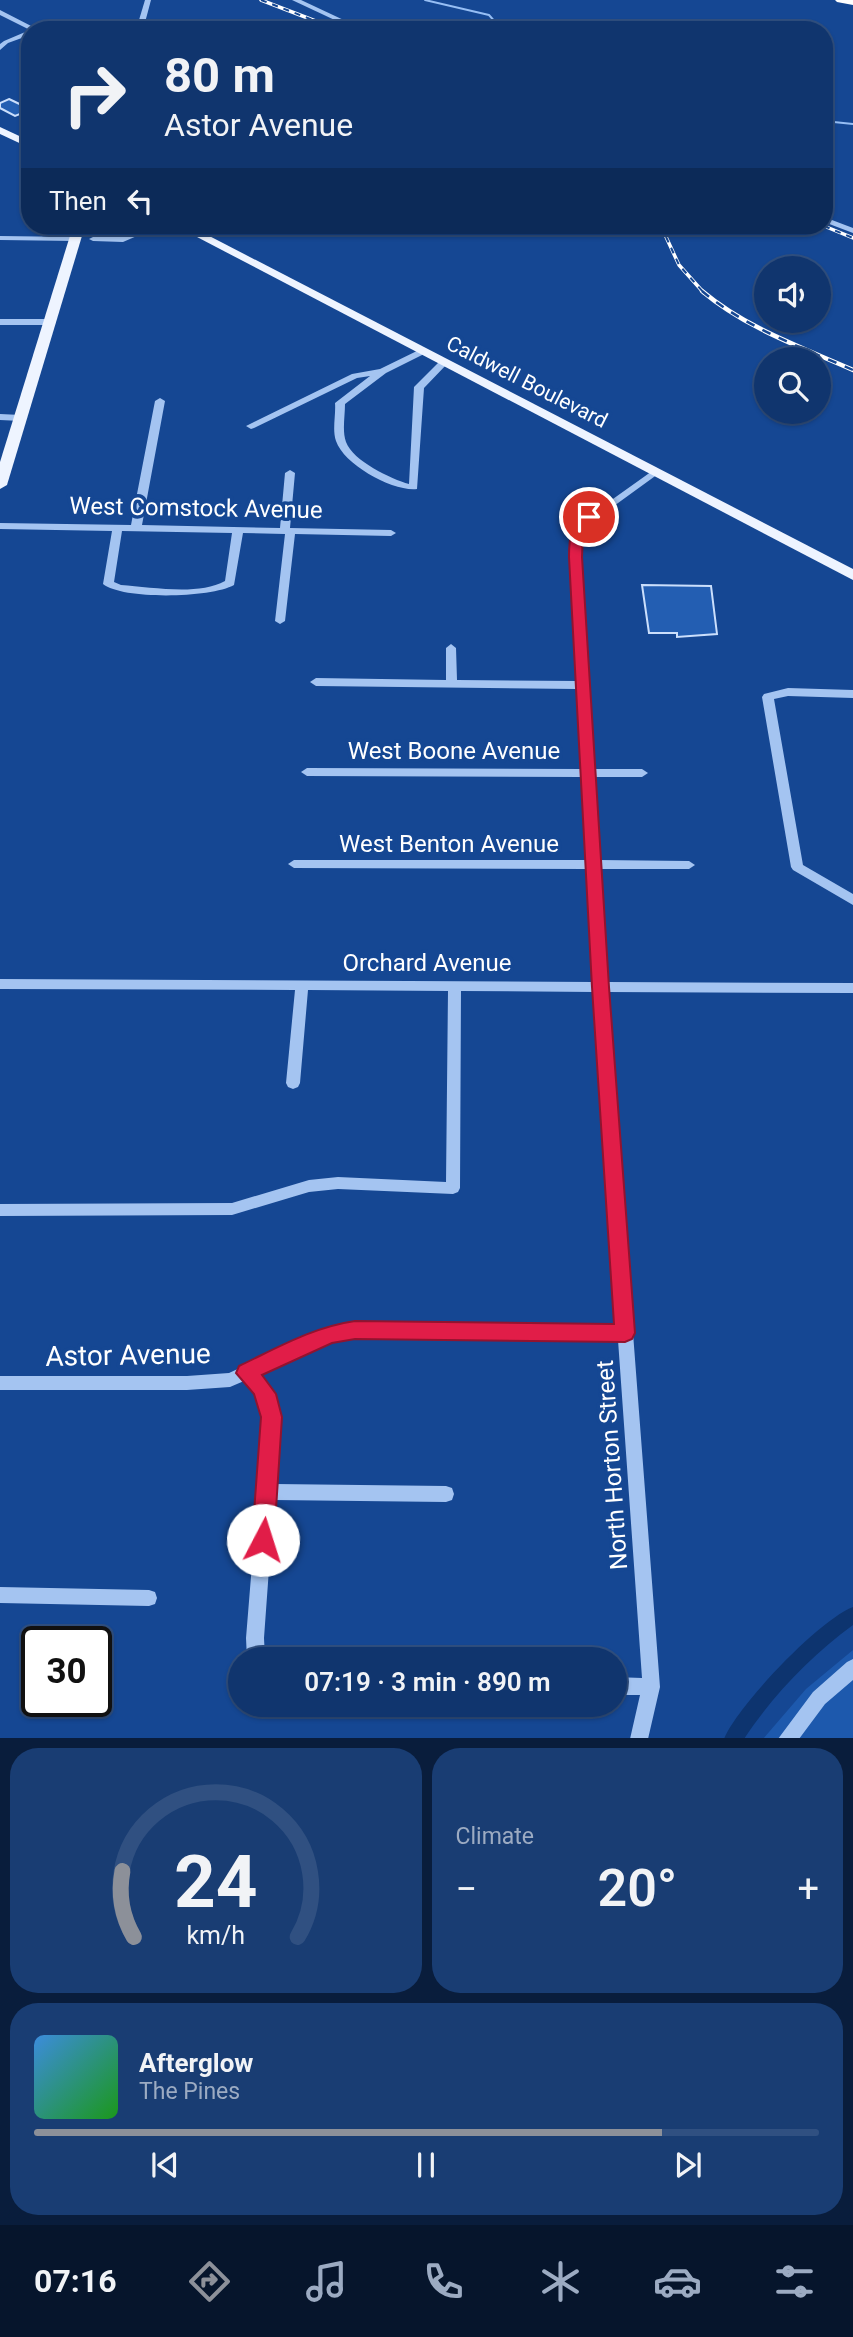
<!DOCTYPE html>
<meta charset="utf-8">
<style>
body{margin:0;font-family:Roboto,sans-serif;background:#193d73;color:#f1f3f6;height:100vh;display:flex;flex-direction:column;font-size:26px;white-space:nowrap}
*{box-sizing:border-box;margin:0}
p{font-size:23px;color:#9cabc2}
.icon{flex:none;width:38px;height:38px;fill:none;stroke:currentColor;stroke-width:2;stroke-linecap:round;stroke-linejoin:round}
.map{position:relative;height:1738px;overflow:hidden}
.side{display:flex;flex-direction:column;gap:10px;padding:10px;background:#091d3c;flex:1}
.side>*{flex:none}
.banner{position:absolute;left:21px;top:21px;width:812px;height:214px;border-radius:28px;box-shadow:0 2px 5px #0004,0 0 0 2px #305081;background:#10356e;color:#f1f3f6;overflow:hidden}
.tools{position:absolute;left:754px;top:256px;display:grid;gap:14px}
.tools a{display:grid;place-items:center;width:77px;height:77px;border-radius:50%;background:#10356e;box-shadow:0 2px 5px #0004,0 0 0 2px #305081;font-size:35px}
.speed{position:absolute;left:21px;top:1626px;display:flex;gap:14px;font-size:35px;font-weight:700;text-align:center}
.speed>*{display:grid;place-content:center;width:91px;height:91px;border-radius:50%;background:#10356e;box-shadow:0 2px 5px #0004,0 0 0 2px #305081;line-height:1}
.speed .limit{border:4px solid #111;border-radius:10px;background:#fff;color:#111}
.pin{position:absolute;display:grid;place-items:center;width:60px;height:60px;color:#fff;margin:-30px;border:4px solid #fff;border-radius:50%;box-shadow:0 2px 7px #0007}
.me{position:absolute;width:77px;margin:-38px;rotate:5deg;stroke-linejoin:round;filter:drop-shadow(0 0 5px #0008)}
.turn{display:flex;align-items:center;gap:24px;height:147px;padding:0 28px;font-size:32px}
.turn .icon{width:91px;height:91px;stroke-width:2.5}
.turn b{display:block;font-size:49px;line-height:60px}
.then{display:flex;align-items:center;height:66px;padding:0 28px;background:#0003;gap:14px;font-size:26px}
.big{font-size:52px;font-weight:600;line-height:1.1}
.side .widget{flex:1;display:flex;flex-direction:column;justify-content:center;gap:10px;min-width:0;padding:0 24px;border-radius:28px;background:#193d73}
.side .dial{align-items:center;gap:0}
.dial svg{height:182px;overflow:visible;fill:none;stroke:#305081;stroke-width:7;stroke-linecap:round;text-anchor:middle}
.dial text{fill:#f1f3f6;stroke:none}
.song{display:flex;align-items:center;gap:21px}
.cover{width:84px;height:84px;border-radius:10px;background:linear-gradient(135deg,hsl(210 70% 55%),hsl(120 70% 35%))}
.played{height:7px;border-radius:4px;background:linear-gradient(90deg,#8c9099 80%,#305081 80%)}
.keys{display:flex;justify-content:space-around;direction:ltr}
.heat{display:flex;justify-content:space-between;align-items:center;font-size:38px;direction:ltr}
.side .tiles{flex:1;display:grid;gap:10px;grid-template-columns:1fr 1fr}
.widget:last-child{grid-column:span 2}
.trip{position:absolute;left:228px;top:1647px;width:399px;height:70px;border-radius:35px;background:#10356e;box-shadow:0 2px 5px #0004,0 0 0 2px #305081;font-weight:600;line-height:70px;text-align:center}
.tabs{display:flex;height:112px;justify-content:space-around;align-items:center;background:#06152c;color:#9cabc2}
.tabs .icon{width:49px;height:49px}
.tabs .selected{color:#8c9099}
.tabs b{font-size:32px;color:#f1f3f6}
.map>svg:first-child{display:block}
.green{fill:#1d59ad}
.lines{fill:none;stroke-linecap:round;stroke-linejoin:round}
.stream{stroke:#96bef4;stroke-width:2}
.canal{fill:#0d346f;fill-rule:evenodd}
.building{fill:#235eb2;stroke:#cbdffc;stroke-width:2}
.minor{fill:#a4c4f1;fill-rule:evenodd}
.major{fill:#eef4ff;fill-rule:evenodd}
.highway{fill:#fff;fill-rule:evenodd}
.rail-far1-casing{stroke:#fff;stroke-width:3.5}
.rail-casing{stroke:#fff;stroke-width:4.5}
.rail-far1{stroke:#154793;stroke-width:2;stroke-dasharray:6;stroke-linecap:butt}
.rail{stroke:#154793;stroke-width:2.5;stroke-dasharray:9;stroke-linecap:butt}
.route{fill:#e11d48;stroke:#92132f;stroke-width:2}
.labels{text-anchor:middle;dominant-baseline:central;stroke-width:7;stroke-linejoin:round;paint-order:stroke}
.far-street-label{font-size:21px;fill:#fff;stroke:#154793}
.street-label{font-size:24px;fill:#fff;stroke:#154793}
.near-street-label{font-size:28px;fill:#fff;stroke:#154793}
</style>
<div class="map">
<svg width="853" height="1739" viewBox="0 0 853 1739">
<rect width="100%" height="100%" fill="#154793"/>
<!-- green -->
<polygon class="green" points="853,1650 853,1738 763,1739 806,1689"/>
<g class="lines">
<!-- stream -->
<g class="stream">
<polyline points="425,0 489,15 502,30"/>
<polyline points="824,121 853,124"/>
</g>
<!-- canal -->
<path class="canal" d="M853,1607V1625C812,1655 772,1696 744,1739H724C738,1705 819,1620 853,1607Z"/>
</g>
<!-- building -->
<g class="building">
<polygon points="9,99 30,109 30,110 15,116 0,108 0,103"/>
<polygon points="642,585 711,586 717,634 677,637 677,633 649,633"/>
</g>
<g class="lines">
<!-- minor -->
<g class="minor">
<polygon points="145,0 151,0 143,30 136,30"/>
<polygon points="292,0 301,0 365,30 356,30"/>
<polygon points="0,10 37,29 38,30 30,30 30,35 8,43 0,50 0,44 4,41 30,30 0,15"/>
<polygon points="824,217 853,228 853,233 824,222"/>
<polygon points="150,226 160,226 123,242 93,241 89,239 93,237 122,237"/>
<polygon points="0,236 75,237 79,239 75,241 0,240"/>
<polygon points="0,319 49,319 53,322 49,325 0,325"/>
<path d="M423,348L427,351L426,353L386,373L345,404C345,416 342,431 346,442C353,461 391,479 409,484L414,387L441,360H447V364L424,388L417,489C394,492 344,465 336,441C332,430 336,415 335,403L370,376L357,378L254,428L251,429L246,426L352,374L380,369Z"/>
<path d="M160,398L165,401L142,525L280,528L285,473L290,470L295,473L290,528L391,530L396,533L391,536L295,534L285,621L280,624L275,621L285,534L243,533L234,585C211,598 123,600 103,584L112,531L0,529V523L131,525L155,401ZM122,531L232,533L225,581C198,596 151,587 121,585L114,582Z"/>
<polygon points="0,414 21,415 26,418 21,421 0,420"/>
<path d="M655,469L660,472L658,474L585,527L580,548L593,769H642L648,773L642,777H594L599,860L689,861L695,865L689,869H599L606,982L853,983V993L607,992L660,1687L648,1739H630L640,1695H614V1677L642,1678L618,1340L355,1337L332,1341L258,1374C288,1407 278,1444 275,1484L446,1486L452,1488L454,1494L452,1500L446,1502L274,1500L264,1638L265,1659H247L246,1638L264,1417L258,1398L246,1383L244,1381L230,1387L187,1390H0V1376H187L229,1373L304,1338L332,1327L355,1323L617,1326L594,992L461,991L460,1188L458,1192L453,1194L338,1189L309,1192L232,1215L0,1216V1204L232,1203L309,1180L338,1177L446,1182L448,991L308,990L300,1083L298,1087L293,1089L288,1087L286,1083L295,990L0,989V979L593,982L587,869L294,868L288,864L294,860H587L582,777L307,776L301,772L307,768L582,769L577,689L316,686L310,682L316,678L446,680V648L451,644L456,648L457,680L577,681L570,548L575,526Z"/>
<polygon points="788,688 853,690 853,698 788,696 774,699 803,865 853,894 853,905 793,870 791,867 762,697 764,694"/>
<polygon points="0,1587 149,1590 155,1592 157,1598 155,1604 149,1606 0,1603"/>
<polygon points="853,1659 853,1680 825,1704 799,1739 778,1739 813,1692 847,1662"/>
</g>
<!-- major -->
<g class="major">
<polygon points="0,127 30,141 30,148 0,134"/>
<polygon points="73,226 85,226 7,485 0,489 0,462"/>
<polygon points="176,226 190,226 853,569 853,580"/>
</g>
<!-- highway -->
<polygon class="highway" points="835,0 853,0 853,5 837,2"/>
<defs>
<g id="rail-far1">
<polyline points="261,0 339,30"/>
<polyline points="661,226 679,265 704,293"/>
<polyline points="824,226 853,238"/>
</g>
<path id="rail" d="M702,291C746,328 801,347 853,370"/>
</defs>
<!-- rail-far1 casing -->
<use href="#rail-far1" class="rail-far1-casing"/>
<!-- rail casing -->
<use href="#rail" class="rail-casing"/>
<!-- rail-far1 -->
<use href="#rail-far1" class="rail-far1"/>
<!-- rail -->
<use href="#rail" class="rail"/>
</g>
<!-- route -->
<path class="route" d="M589,513L596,517L583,533L582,557L609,987L635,1333L632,1339L625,1342L355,1339L332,1343L262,1375L276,1394L282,1417L274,1540L270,1548L263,1551L255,1548L252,1540L261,1417L254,1394L236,1373L239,1366C277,1348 313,1327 355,1321L614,1324L592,987L569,557C569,540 570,520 589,513Z"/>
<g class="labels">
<!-- far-street labels -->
<g class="far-street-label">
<text transform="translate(527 382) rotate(27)">Caldwell Boulevard</text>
</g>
<!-- street labels -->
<g class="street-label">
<text transform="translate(196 508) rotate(1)">West Comstock Avenue</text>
<text x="454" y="751">West Boone Avenue</text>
<text x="449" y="844">West Benton Avenue</text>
<text x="427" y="963">Orchard Avenue</text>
<text transform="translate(612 1465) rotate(-94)">North Horton Street</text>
</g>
<!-- near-street labels -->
<g class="near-street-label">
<text transform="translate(128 1355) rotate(-1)">Astor Avenue</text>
</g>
</g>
</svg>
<div class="tools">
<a><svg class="icon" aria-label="sound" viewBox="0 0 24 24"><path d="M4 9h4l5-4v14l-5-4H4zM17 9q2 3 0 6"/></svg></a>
<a><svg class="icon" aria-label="search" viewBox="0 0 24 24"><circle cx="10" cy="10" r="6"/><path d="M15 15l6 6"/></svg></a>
</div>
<div class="speed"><div class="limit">30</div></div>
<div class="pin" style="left:589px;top:517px;background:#d93025"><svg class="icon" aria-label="arrive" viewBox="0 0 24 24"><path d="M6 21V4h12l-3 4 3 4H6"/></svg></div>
<svg class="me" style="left:263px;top:1540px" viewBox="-20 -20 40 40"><circle r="19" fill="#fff"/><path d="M0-13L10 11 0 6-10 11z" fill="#e11d48"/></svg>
<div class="trip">07:19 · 3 min · 890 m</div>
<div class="banner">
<div class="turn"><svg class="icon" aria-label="right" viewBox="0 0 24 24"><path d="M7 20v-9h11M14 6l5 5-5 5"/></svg><div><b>80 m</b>Astor Avenue</div></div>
<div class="then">Then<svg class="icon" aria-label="left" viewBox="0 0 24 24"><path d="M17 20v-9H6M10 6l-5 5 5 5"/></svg></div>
</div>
</div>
<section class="side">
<div class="tiles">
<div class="widget dial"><svg viewBox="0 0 100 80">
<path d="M14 69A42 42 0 1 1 86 69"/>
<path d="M14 69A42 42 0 0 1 9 40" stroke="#8c9099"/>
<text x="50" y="56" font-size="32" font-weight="700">24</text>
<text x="50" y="72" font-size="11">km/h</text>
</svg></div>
<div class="widget"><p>Climate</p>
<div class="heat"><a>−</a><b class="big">20°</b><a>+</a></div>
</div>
<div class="widget">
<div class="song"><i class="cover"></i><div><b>Afterglow</b><p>The Pines</p></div></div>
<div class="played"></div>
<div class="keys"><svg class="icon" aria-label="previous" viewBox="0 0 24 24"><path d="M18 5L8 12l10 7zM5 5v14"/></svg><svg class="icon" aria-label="pause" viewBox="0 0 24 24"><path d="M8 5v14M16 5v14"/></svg><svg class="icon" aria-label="next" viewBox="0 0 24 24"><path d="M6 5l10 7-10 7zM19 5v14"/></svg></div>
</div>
</div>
</section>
<nav class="tabs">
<b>07:16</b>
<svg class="icon selected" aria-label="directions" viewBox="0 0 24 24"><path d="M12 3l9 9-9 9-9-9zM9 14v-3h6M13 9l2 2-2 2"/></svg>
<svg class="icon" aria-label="music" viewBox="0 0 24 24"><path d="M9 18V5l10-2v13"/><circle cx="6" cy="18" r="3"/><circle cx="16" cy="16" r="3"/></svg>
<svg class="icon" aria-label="phone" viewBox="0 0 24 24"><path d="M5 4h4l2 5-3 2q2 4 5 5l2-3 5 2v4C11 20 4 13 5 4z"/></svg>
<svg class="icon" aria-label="climate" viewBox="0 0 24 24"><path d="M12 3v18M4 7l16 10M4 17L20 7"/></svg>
<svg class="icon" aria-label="car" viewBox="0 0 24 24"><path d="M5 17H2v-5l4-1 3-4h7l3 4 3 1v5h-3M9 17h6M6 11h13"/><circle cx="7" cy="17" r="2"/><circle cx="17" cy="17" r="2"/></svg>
<svg class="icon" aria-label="filters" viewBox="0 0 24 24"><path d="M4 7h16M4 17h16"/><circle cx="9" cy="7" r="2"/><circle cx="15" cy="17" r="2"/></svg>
</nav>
